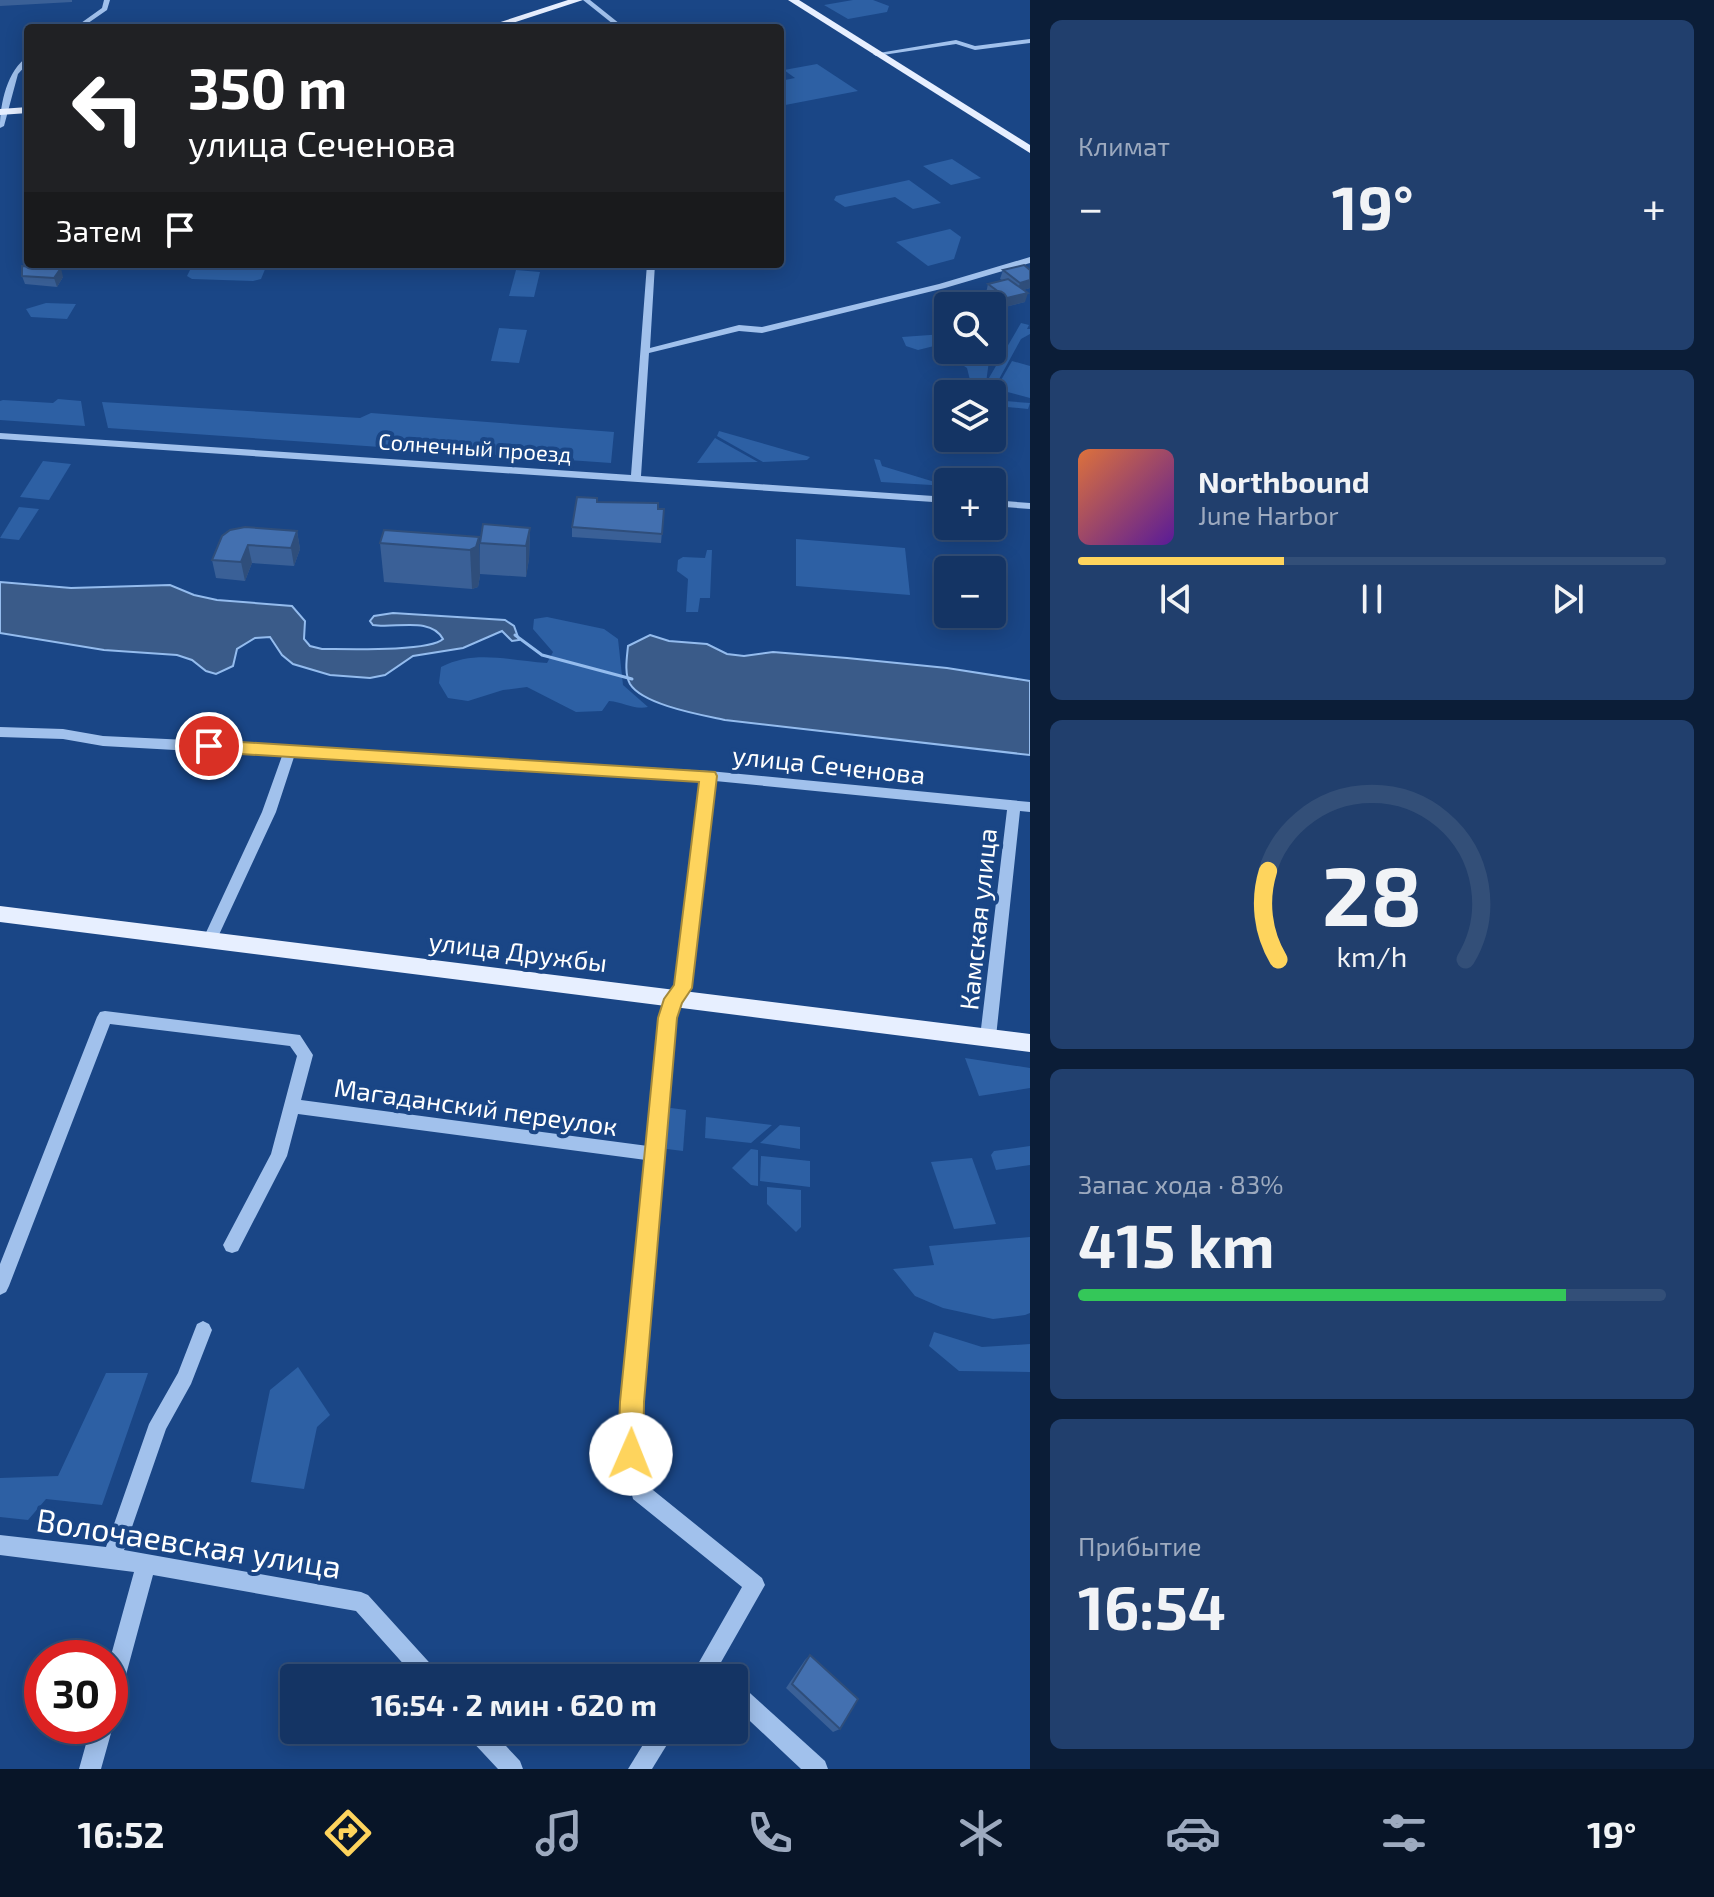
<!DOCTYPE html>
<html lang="ru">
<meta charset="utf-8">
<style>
body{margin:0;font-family:"Exo 2",sans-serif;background:#213f6d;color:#f1f3f6;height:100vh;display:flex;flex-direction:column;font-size:30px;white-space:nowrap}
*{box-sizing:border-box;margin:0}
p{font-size:26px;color:#9daabf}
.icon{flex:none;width:44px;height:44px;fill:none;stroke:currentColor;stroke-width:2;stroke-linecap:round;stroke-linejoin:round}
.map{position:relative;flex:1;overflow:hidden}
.drawer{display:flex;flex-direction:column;gap:20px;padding:20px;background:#0b1d37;width:684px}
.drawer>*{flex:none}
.top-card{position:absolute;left:24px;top:24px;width:760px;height:244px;border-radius:8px;box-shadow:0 4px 20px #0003,0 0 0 2px #334f78;background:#202124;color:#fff;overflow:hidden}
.tools{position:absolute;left:934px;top:292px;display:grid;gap:16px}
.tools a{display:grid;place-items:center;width:72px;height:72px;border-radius:8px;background:#143464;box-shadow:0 4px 20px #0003,0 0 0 2px #334f78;font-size:40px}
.speed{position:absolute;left:24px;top:1640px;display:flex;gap:16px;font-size:40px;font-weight:700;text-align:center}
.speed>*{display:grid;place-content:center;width:104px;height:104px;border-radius:50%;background:#143464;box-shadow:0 4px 20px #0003,0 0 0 2px #334f78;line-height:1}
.speed .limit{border:12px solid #d22;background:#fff;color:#111}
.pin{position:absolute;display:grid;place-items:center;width:68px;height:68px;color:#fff;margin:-34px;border:4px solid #fff;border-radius:50%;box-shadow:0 2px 8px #0007}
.me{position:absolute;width:88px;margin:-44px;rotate:1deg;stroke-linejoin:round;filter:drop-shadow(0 0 6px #0008)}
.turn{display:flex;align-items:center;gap:28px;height:168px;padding:0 32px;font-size:36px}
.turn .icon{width:104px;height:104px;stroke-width:2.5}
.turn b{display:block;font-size:56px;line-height:68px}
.then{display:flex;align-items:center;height:76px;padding:0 32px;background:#0003;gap:16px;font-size:30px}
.big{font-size:60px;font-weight:700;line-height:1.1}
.drawer .tile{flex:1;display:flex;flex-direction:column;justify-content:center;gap:12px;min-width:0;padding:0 28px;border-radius:12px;background:#213f6d}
.drawer .dial{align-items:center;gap:0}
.dial svg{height:208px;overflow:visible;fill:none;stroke:#334f78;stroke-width:7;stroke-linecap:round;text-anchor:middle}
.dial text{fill:#f1f3f6;stroke:none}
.song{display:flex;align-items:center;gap:24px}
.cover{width:96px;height:96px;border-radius:12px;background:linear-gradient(135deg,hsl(20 70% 55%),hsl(270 70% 35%))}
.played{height:8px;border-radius:4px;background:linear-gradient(90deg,#fed45d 35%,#334f78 35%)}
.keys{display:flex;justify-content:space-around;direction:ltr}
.heat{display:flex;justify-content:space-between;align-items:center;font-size:44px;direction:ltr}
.charge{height:12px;border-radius:6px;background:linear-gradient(90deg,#34c759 83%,#334f78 0)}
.trip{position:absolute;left:280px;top:1664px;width:468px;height:80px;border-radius:8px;background:#143464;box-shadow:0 4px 20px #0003,0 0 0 2px #334f78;font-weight:700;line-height:80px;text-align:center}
.tab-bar{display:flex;height:128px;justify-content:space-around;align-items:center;background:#081528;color:#9daabf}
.tab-bar .icon{width:56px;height:56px}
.tab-bar .active{color:#fed45d}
.tab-bar b{font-size:36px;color:#f1f3f6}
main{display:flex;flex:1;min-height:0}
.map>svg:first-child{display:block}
.green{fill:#2d60a4}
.water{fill:#3a5b89;stroke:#94bcee;stroke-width:2}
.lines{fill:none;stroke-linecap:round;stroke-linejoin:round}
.stream{stroke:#94bcee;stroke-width:3}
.minor{fill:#a1c1ec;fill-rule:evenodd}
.major{fill:#e7efff;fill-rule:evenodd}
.wall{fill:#3a6097}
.shaded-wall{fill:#2f4e7b}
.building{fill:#4370b0;stroke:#2f4e7b;stroke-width:2}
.route{fill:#fed45d;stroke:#a58a3c;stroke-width:2}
.labels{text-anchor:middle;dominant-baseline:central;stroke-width:8;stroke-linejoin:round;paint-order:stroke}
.far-street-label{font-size:22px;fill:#fff;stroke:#1a4686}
.street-label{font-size:26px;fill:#fff;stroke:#1a4686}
.near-street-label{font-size:32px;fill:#fff;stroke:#1a4686}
</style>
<main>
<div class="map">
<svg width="1030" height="1769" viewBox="0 0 1030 1769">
<rect width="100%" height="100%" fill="#1a4686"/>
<!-- green -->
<g class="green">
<polygon points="853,0 873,0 889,6 887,12 848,19 824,5"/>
<polygon points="817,64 858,91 780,106 780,81 795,78 784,70"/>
<polygon points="952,159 981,178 951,185 923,166"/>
<polygon points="909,180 941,203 913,209 895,197 845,207 834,200 836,196"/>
<polygon points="950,229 961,237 954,259 928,266 896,242"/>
<polygon points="193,264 263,264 266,267 261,279 253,281 192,279 187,276"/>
<polygon points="516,270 540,272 534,297 509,296"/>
<polygon points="46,303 76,304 67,319 31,317 26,309"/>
<polygon points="1021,323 1029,325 1027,329 1030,329 1030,334 1021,339 993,390 1005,401 1030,403 1028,409 1007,407 992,401 992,394 980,394 985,385 970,380 967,368 934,346 918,350 906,346 902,337 944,334 948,327 948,350 992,350 992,324 1001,328 1004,339 990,353 986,383"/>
<polygon points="499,328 527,330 519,363 491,361"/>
<polygon points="1012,361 1030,366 1030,398 996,389"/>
<polygon points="58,399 81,401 85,426 0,420 0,401 3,400 53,403"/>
<polygon points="102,402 360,418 371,413 614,432 611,463 108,428"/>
<polygon points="719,431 810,457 807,460 763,462 717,436"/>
<polygon points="715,438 758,462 697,463"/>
<polygon points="874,459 880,460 882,466 948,486 881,482"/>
<polygon points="43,461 71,464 49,500 20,497"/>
<polygon points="19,507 39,509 19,540 0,538"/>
<polygon points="796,539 905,548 910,595 796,586"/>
<polygon points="707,550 712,550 710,598 700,598 698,612 686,612 688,579 677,571 678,560 683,557 705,558"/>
<path d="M547,617L604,629L618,639L623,685L648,707C633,710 624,702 609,701L602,711L576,712L527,687L503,690L468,701L448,698L439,683L441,667C476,649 510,661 547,663L553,652L533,629L534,619Z"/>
<polygon points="965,1058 1030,1068 1030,1088 979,1096"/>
<polygon points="671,1108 686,1110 683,1151 667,1149 661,1144 664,1111"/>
<polygon points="706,1117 772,1125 751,1143 705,1138"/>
<polygon points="780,1125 800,1127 800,1149 760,1143"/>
<polygon points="1030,1146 1030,1165 996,1170 991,1155 994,1151"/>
<polygon points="751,1149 758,1150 758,1186 751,1185 732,1168"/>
<polygon points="761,1156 810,1161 810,1187 760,1181"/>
<polygon points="972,1158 996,1224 954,1229 931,1162"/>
<polygon points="767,1187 801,1190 801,1227 796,1232 767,1204"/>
<polygon points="1030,1237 1030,1313 1025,1315 993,1319 943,1308 915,1296 893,1269 934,1265 929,1246"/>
<polygon points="934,1332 982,1347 1030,1344 1030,1372 959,1371 929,1346"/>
<polygon points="298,1367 330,1415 317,1427 304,1489 251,1482 270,1390"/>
<polygon points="106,1373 148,1373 102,1505 46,1499 28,1520 0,1517 0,1478 58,1476"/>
</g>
<!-- water -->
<g class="water">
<path d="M0,582L71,588L170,585L194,595L217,600L292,606L305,621L304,639L310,646L322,649C345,649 429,652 443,639C431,616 394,629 373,625L370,621L374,616L393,613L505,620L514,626L519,640L512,641L502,631L463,648L413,656L385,675L370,678L330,675L293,664L282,655L270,637L255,638L237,649L233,666L216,674L206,671L192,660L177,655L104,650L0,633Z"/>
<path d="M650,635L669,641L707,644L727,654L744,656L773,652L847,658L947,668L1030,681V755L725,720C702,715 643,705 630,684C624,673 627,657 628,646Z"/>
</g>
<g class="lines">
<!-- stream -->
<polyline class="stream" points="515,635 542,655 632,679"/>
<!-- minor -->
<g class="minor">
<polygon points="104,0 110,0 107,10 81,28 74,28 102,8"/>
<polygon points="583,0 590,0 625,28 618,28"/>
<polygon points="1030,39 1030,43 975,50 956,44 876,56 873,54 956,40 975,46"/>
<path d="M28,56V63L18,74L4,126L0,128C0,103 7,71 28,56Z"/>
<polygon points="1030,257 1030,263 945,288 762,333 739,331 649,353 641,476 948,497 948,503 0,439 0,433 631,475 647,264 655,264 650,348 739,325 762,327 939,284"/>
<polygon points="992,500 1030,503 1030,509 992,506"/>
<polygon points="0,727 63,729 103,736 290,745 295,747 709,771 1030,802 1030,812 1020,811 996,1037 993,1042 988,1044 983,1042 980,1037 1007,810 715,781 690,988 680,1002 676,1018 641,1402 640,1454 648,1486 762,1578 765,1585 720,1664 726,1671 729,1678 690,1678 742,1587 633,1499 622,1454 623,1402 646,1160 298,1114 287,1156 238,1251 232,1253 226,1251 223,1245 271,1154 297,1056 290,1046 110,1024 9,1286 6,1292 0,1295 0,1264 97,1017 100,1012 105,1011 300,1035 313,1055 301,1100 648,1146 660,1018 666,999 676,986 702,780 294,757 276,812 217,939 215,943 205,943 203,939 262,812 282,756 103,746 63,739 0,737"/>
<polygon points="203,1321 209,1324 212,1330 191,1384 166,1429 124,1550 361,1592 368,1595 437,1671 440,1678 416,1678 356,1611 153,1575 120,1697 117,1704 110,1707 110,1659 134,1572 0,1555 0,1535 106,1547 149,1424 178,1373 197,1324"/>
<polygon points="734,1682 741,1685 825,1761 828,1769 801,1769 734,1706"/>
<polygon points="110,1720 113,1726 101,1769 79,1769 91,1726 110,1726"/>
<polygon points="466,1730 491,1730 520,1761 523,1769 498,1769 469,1738"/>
<polygon points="652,1730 676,1730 652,1769 628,1769"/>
</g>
<!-- major -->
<g class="major">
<polygon points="568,0 583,0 497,28 482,28"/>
<polygon points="788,0 799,0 1030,145 1030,153"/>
<polygon points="28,107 28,113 0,115 0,109"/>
<polygon points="0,906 1030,1034 1030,1052 0,922"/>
</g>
</g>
<!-- wall -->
<g class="wall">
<polygon points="0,0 72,0 72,2 0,6"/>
<polygon points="1003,270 1030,280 1030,288 1023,290 1025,302 1005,307 986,293 988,284 1002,280 1000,279"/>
<polygon points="22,276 63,277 57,287 25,284"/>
<polygon points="597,502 664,509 661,543 572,537 572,527"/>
<polygon points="530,528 529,559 526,577 480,574 480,543"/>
<polygon points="297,531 300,549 294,566 252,563 245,581 216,578 212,560 222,536"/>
<polygon points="479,537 480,576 478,587 472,589 384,582 380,543"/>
<polygon points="810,1655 840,1729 833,1732 786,1688 805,1660"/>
</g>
<!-- shaded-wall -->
<g class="shaded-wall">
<polygon points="61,268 63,277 57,287 54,278"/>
<polygon points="1030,280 1030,288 1017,292 1020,283"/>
<polygon points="1028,293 1025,302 1005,307 1007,298"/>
<polygon points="530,528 529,559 526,577 526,546"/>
<polygon points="297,531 300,549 294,566 291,548"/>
<polygon points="479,537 480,576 478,587 472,589 470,550"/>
<polygon points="248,545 252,563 245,581 241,562"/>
</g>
<!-- building -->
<g class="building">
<polygon points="1024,265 1030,270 1030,280 1020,283 1003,270"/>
<polygon points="22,266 61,268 54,278 22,276"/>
<polygon points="1008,279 1028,293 1007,298 988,284"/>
<polygon points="577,497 597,498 597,502 658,503 658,509 664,509 662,534 572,527"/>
<polygon points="483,524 530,528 526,546 480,543"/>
<polygon points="245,527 297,531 291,548 248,545 241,562 212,560 222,536 230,530"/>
<polygon points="384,530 479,537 476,547 470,550 380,543"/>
<polygon points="810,1655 858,1699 840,1729 792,1684"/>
</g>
<!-- route -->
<polygon class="route" points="209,740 715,772 717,776 692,988 682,1003 677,1018 644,1402 643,1454 639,1463 631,1466 622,1463 618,1454 620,1402 658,1018 664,999 674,985 699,782 209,752 200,746"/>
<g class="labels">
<!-- far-street labels -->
<g class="far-street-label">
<text transform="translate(475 447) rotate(4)">Солнечный проезд</text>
</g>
<!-- street labels -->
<g class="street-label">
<text transform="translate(829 764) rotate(6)">улица Сеченова</text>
<text transform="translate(977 919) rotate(-84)">Камская улица</text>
<text transform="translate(518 951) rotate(7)">улица Дружбы</text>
<text transform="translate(476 1106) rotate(8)">Магаданский переулок</text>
</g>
<!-- near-street labels -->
<g class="near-street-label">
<text transform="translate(189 1542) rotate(9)">Волочаевская улица</text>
</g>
</g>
</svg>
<div class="tools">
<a><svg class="icon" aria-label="search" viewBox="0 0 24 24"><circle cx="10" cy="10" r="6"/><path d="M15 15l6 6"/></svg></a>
<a><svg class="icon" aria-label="layers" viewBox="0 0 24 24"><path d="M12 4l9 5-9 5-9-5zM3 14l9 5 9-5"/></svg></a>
<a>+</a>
<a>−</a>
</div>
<div class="speed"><div class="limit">30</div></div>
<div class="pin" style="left:209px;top:746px;background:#d93025"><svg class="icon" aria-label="arrive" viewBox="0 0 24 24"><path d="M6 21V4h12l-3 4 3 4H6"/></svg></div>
<svg class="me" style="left:631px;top:1454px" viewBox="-20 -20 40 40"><circle r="19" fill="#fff"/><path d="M0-13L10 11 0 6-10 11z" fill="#fed45d"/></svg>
<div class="trip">16:54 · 2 мин · 620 m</div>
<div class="top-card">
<div class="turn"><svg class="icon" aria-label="left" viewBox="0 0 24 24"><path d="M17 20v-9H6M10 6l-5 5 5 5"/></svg><div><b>350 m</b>улица Сеченова</div></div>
<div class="then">Затем<svg class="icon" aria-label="arrive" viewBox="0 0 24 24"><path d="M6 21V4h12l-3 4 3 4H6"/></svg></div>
</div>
</div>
<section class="drawer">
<div class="tile"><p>Климат</p>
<div class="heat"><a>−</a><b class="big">19°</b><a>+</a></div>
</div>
<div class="tile">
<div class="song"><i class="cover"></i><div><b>Northbound</b><p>June Harbor</p></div></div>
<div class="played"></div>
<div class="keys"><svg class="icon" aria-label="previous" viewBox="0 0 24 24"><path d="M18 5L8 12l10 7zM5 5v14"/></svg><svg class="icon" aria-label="pause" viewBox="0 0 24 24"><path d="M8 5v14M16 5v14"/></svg><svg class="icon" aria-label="next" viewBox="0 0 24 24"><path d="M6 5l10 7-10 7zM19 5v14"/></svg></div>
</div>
<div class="tile dial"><svg viewBox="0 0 100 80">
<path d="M14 69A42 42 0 1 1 86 69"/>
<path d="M14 69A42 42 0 0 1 10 35" stroke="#fed45d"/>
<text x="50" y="56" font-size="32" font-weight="700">28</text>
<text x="50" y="72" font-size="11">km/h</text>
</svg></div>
<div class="tile"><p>Запас хода · 83%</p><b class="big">415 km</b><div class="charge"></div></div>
<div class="tile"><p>Прибытие</p><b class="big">16:54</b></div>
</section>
</main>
<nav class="tab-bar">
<b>16:52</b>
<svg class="icon active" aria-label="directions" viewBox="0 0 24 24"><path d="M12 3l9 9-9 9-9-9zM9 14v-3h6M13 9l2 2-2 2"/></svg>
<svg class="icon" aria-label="music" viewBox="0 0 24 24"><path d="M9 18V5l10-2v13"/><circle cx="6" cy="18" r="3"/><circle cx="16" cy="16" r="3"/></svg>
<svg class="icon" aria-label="phone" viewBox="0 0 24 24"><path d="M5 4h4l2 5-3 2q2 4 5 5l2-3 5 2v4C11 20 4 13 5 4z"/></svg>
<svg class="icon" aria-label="climate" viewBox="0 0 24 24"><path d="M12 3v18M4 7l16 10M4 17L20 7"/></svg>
<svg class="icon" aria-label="car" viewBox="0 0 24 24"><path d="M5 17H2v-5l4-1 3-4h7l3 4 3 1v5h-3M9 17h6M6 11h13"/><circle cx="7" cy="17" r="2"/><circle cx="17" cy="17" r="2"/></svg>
<svg class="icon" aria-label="filters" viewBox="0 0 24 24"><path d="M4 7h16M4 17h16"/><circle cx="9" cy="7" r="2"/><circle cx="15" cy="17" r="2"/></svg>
<b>19°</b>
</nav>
